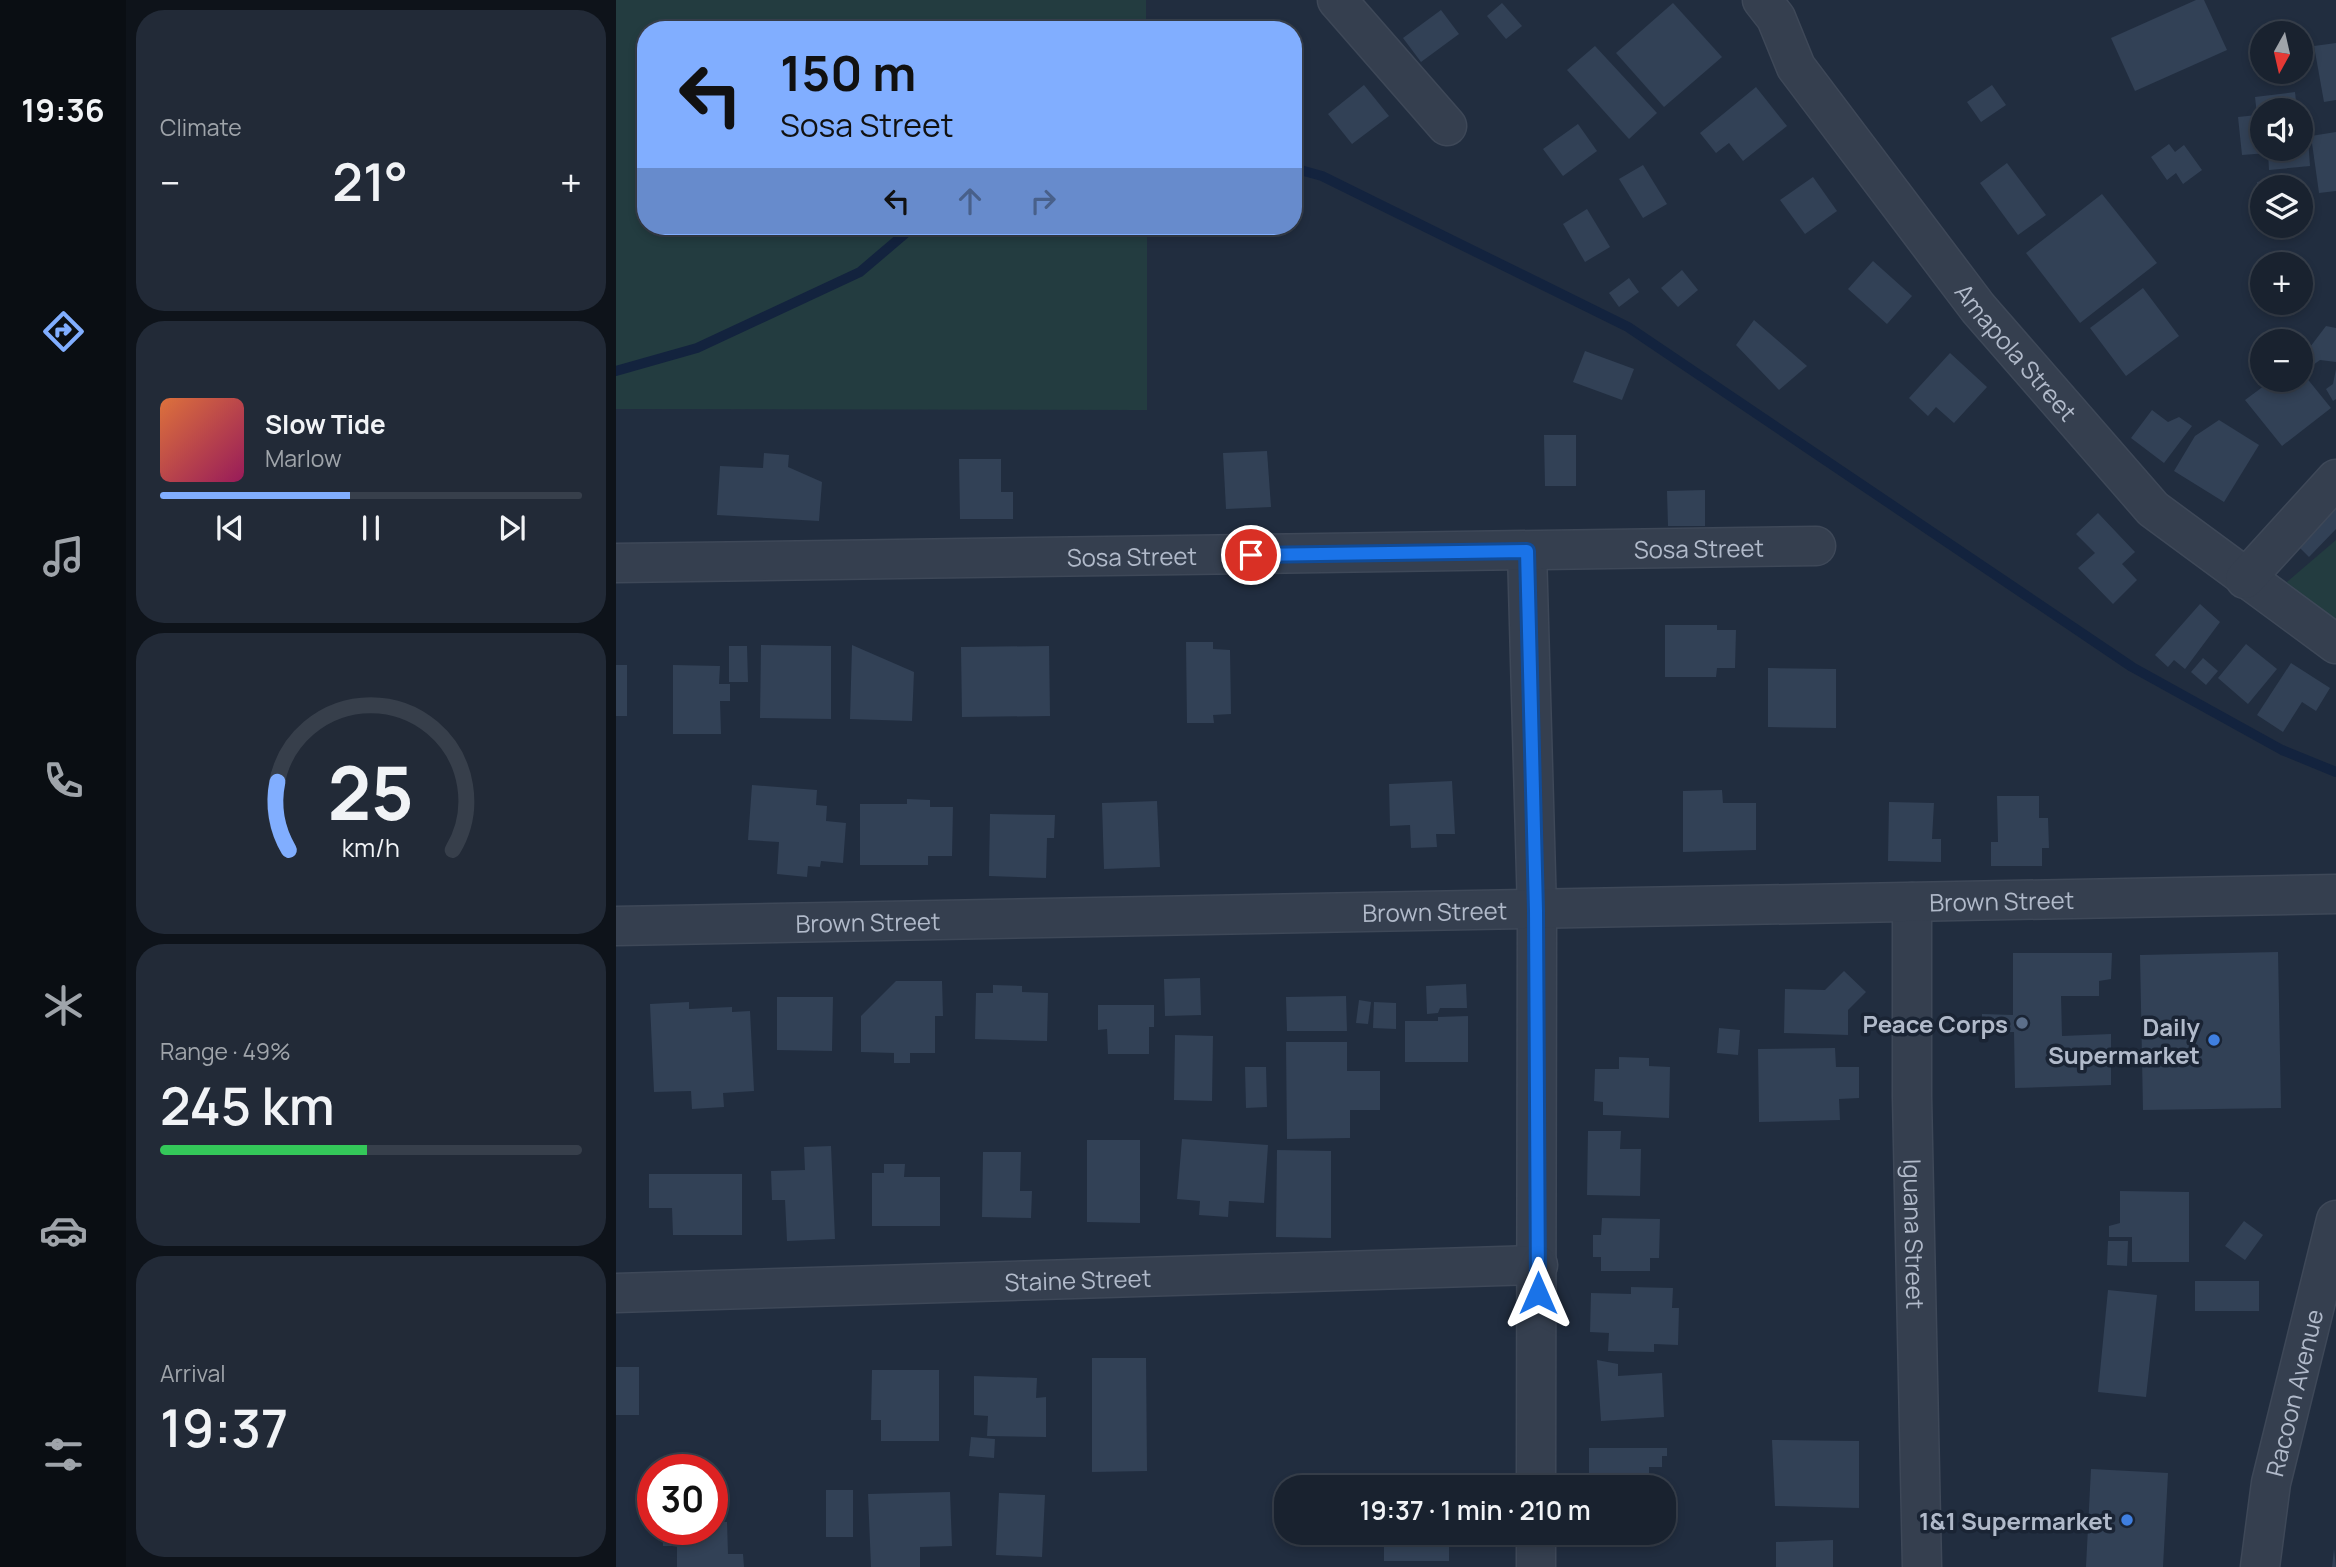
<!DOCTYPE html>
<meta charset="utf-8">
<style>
body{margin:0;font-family:Manrope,sans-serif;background:#222a37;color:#f1f3f6;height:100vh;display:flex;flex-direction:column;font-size:26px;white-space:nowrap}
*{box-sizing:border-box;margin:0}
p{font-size:23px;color:#9fa4aa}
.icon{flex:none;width:38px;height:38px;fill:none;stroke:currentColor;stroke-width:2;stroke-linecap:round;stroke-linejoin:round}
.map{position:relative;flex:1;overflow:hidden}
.panel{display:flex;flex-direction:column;gap:10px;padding:10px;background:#0e131a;width:490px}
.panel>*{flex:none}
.hud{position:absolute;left:21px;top:21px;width:665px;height:214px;border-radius:28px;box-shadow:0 4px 10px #0003,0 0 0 2px #373f4b;background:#81aeff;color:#111;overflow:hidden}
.needle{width:46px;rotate:188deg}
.controls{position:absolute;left:1634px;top:21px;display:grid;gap:14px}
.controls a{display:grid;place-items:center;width:63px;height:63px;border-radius:50%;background:#19222f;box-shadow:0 4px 10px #0003,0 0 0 2px #373f4b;font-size:35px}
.speed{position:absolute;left:21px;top:1454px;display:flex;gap:14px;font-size:35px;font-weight:700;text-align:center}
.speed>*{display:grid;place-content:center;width:91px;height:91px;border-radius:50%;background:#19222f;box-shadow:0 4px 10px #0003,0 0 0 2px #373f4b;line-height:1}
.speed .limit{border:10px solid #d22;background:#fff;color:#111}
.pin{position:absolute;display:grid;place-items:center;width:60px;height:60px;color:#fff;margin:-30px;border:4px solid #fff;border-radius:50%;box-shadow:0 2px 7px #0007}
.me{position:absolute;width:77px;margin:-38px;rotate:0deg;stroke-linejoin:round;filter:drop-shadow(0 0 5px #0008)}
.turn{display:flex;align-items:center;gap:24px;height:147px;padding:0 28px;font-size:32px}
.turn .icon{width:91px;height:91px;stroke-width:2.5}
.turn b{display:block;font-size:49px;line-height:60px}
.lanes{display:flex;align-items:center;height:66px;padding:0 28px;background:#0003;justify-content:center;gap:35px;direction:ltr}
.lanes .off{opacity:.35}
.big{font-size:52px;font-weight:600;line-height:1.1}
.panel .widget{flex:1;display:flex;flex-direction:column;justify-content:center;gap:10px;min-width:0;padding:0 24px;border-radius:28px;background:#222a37}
.panel .dial{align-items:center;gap:0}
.dial svg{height:182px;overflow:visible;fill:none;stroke:#373f4b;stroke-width:7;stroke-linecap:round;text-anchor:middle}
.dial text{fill:#f1f3f6;stroke:none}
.song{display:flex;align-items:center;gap:21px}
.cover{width:84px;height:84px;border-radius:10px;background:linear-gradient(135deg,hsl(20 70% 55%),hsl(330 70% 35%))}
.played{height:7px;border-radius:4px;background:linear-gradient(90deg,#81aeff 45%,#373f4b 45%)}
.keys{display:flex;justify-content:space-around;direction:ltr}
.heat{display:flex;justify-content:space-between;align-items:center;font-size:38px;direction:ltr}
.charge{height:10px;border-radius:5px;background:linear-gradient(90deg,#34c759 49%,#373f4b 0)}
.trip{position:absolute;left:658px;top:1475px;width:402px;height:70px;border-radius:28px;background:#19222f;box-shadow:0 4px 10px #0003,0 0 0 2px #373f4b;font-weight:600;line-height:70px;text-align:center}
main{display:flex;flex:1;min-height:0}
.dock{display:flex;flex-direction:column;width:126px;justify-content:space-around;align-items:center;background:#0a0e13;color:#9fa4aa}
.dock .icon{width:49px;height:49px}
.dock .current{color:#81aeff}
.dock b{font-size:32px;color:#f1f3f6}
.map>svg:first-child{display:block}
.green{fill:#233c40}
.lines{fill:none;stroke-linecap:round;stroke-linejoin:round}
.stream{stroke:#13233e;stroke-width:10}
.building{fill:#324156}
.minor-casing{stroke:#3e4858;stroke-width:41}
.minor{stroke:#353f4f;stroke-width:38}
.route-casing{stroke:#114b97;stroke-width:18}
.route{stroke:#1a73e8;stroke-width:12}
.service-dot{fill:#5c6f8a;stroke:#1a2434;stroke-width:2.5}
.shop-dot{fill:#3f7fe0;stroke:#1a2434;stroke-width:2.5}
.labels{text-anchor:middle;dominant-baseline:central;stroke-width:7;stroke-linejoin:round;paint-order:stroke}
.street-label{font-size:24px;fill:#b1baca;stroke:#1a2434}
.poi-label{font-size:24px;font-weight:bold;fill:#b1baca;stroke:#1a2434;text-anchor:end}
</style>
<main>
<nav class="dock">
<b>19:36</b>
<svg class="icon current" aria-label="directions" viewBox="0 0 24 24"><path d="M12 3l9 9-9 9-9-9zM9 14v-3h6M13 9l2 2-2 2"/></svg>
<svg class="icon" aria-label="music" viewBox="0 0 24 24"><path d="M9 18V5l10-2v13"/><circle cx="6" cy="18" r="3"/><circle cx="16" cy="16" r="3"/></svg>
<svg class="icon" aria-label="phone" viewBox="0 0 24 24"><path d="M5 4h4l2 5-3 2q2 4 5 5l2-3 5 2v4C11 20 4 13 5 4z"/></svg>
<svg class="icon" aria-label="climate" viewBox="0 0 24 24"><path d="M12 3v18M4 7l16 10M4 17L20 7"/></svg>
<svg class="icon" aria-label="car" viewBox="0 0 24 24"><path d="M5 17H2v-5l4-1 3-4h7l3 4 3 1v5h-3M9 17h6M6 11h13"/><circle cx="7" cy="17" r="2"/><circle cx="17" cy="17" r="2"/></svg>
<svg class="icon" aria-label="filters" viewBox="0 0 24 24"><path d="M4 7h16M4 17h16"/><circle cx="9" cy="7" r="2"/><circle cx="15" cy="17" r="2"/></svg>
</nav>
<section class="panel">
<div class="widget"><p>Climate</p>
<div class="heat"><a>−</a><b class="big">21°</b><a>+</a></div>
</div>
<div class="widget">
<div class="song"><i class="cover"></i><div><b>Slow Tide</b><p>Marlow</p></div></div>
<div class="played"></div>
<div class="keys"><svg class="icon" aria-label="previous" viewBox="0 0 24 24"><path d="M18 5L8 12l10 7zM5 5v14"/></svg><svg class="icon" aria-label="pause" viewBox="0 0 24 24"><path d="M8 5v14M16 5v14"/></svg><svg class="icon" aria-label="next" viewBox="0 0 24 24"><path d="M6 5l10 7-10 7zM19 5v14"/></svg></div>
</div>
<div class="widget dial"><svg viewBox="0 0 100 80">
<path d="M14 69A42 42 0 1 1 86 69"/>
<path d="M14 69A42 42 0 0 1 9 39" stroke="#81aeff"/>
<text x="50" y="56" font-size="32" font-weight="700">25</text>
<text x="50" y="72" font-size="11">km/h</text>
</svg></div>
<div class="widget"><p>Range · 49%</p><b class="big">245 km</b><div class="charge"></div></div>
<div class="widget"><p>Arrival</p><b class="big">19:37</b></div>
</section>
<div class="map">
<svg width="1720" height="1567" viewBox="0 0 1720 1567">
<rect width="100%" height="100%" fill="#212d3f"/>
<!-- green -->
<g class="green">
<polygon points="0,0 530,0 530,30 30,30 30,226 531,226 531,410 0,409"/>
<polygon points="1720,540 1720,627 1664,588"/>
</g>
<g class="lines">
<!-- stream -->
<g class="stream">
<polyline points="677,168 706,176 1012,327 1516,667 1666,750 1720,772"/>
<polyline points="0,371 81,348 244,272 298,226"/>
</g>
</g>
<!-- building -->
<g class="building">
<polygon points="1580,0 1588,0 1611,50 1519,91 1495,38"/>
<polygon points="886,3 906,26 890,39 871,16"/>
<polygon points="1057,3 1106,57 1048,107 1000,53"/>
<polygon points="825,10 843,34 805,62 787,38"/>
<polygon points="1720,43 1720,100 1708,102 1698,46"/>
<polygon points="979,46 1041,113 1013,139 951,70"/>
<polygon points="748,85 773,116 736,144 712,114"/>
<polygon points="1376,85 1390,105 1365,122 1351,102"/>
<polygon points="1140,87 1171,126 1127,161 1113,143 1100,153 1084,133"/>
<polygon points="1679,92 1681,110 1647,110 1647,149 1685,149 1685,139 1692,138 1694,166 1653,170 1652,153 1626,155 1622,117 1641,115 1639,97"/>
<polygon points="962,124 981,151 947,176 927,149"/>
<polygon points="1720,132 1720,191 1703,193 1695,136"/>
<polygon points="1553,144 1559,152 1568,145 1586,170 1567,184 1560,173 1551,180 1535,157"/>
<polygon points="1391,163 1430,215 1402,235 1364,183"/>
<polygon points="1027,165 1051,204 1027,218 1003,179"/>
<polygon points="1197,177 1221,211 1189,234 1164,200"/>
<polygon points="1668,177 1670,187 1647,187 1645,206 1641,182"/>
<polygon points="1486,194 1541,263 1464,323 1410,253"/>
<polygon points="971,209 994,247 969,262 947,224"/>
<polygon points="1257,261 1296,296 1271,324 1232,289"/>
<polygon points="1066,270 1082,290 1062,307 1045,288"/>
<polygon points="1013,278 1023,292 1003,307 993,293"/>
<polygon points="1527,288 1563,336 1510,376 1474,328"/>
<polygon points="1138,320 1191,366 1163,390 1120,345"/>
<polygon points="1710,326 1720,328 1720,362 1704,360 1697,365 1688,355"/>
<polygon points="969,351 1018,369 1006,400 957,382"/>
<polygon points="1334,353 1371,387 1338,423 1320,407 1312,416 1293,398"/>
<polygon points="1720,369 1720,399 1717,401 1710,389 1717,384"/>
<polygon points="1685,371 1715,408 1666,446 1629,400 1656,380 1685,380"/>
<polygon points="1536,410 1552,422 1563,417 1576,426 1548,463 1515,438"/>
<polygon points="1603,420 1643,445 1608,502 1558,471 1579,436"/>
<polygon points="928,435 960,435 960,486 929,486"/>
<polygon points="651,451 655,507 610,509 607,453"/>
<polygon points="148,453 173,455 172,467 206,482 203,521 101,515 104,466 147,468"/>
<polygon points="343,459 385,459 385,492 397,492 397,519 344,519"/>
<polygon points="1089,490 1089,526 1052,526 1051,491"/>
<polygon points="1716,504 1720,508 1720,529 1693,557 1678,542"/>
<polygon points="1482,513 1519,552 1506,564 1521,580 1497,604 1462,568 1479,553 1460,534"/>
<polygon points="1584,604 1604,622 1569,669 1558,660 1552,667 1539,655"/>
<polygon points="1049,625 1101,625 1101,630 1120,630 1119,668 1101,668 1100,677 1049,677"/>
<polygon points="570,642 597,642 597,649 614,650 615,714 597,715 598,723 571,723"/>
<polygon points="1630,644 1661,669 1632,704 1602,678"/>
<polygon points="145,645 215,646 215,719 144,718"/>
<polygon points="236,645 298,672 296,721 234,719"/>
<polygon points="113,646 131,646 132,682 113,682"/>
<polygon points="433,646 434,716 346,717 345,647"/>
<polygon points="1587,658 1602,671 1590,685 1575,672"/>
<polygon points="1675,663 1714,688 1700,711 1686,702 1667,732 1641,715"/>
<rect x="0" y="665" width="11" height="51"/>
<polygon points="57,665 104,666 103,684 114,684 114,701 104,701 105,734 57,734"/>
<polygon points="1152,668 1220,669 1220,728 1152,727"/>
<polygon points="836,781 839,834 820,834 821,847 795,848 794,825 774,826 773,784"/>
<polygon points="136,785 201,790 200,805 211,806 210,821 230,823 227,863 205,861 204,867 192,866 191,877 161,874 163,842 132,840"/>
<polygon points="1106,790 1107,803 1140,803 1140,850 1067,852 1067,791"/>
<polygon points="1381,796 1423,796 1423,818 1432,818 1433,848 1426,848 1426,866 1375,866 1375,842 1382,842"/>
<polygon points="291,799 314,800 314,807 337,807 336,856 312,856 312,865 244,865 244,804 291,804"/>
<polygon points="541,801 544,867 488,869 486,803"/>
<polygon points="1273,802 1318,803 1316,839 1325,839 1325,862 1272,861"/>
<polygon points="374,814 439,815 438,838 431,838 430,878 373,876"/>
<polygon points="1662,952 1665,1108 1527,1110 1524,955"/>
<polygon points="1397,953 1496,953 1495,979 1483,981 1483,996 1445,996 1446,1036 1495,1034 1495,1085 1399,1088 1398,1032 1366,1032 1366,1014 1397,1015"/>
<polygon points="1228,971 1250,992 1232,1010 1232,1035 1168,1033 1169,989 1209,990"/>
<polygon points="584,978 585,1015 549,1016 548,979"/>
<polygon points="280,981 326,981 327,1016 319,1016 319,1053 294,1053 294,1063 278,1063 278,1053 245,1052 245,1016"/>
<polygon points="850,984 851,1008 824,1008 822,1013 811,1014 810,986"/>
<polygon points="377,985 406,986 406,992 432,993 431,1041 359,1039 360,993 377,993"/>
<polygon points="730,996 731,1031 671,1031 670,997"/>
<polygon points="161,997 217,997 216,1051 161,1050"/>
<polygon points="743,1000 755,1002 752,1024 740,1023"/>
<polygon points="73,1002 73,1009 116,1007 116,1012 134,1011 138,1091 107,1093 108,1107 76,1109 75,1091 38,1092 34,1004"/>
<polygon points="758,1002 780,1003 780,1029 757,1028"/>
<polygon points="482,1005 538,1005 538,1027 533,1027 533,1054 492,1054 491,1029 482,1030"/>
<polygon points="852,1016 852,1062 789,1062 789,1021 822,1021 822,1017"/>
<polygon points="1103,1028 1124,1030 1122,1055 1101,1053"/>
<polygon points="559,1035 597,1036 596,1101 558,1100"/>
<polygon points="670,1042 731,1042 731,1071 764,1071 764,1110 734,1110 734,1138 671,1139"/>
<polygon points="1219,1048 1220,1067 1243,1067 1243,1098 1223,1099 1224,1120 1143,1122 1142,1049"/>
<polygon points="1003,1057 1033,1058 1033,1066 1054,1067 1053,1118 987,1115 987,1102 978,1101 979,1069 1003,1069"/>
<polygon points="629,1067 650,1067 651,1107 630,1108"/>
<polygon points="972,1131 1005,1131 1004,1149 1025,1149 1024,1196 971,1195"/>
<polygon points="566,1139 652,1145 648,1203 613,1201 612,1217 583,1215 584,1201 561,1199"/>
<polygon points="471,1140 524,1140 524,1223 471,1222"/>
<polygon points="215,1146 219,1239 171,1241 169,1200 156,1200 155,1171 189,1170 188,1147"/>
<polygon points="661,1150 715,1151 715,1238 660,1237"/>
<polygon points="367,1152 405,1152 404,1191 416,1191 415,1218 366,1217"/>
<polygon points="268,1164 289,1164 288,1177 324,1177 324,1226 256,1226 256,1173 268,1173"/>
<polygon points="33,1174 126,1174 126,1235 57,1235 56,1208 33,1208"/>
<polygon points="1504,1191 1573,1192 1573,1262 1516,1262 1516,1237 1493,1237 1493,1226 1504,1223"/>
<polygon points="986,1218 1044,1219 1043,1258 1034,1258 1034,1271 985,1271 985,1257 977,1257 977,1235 985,1235"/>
<polygon points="1628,1221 1647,1235 1629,1260 1609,1246"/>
<polygon points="1492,1241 1512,1241 1511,1266 1491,1265"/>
<rect x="1579" y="1281" width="64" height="30"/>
<polygon points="1015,1287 1057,1288 1056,1308 1063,1308 1062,1345 1038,1344 1038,1352 992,1351 993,1333 974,1332 975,1293 1015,1294"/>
<polygon points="1492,1290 1541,1295 1530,1397 1482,1392"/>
<polygon points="476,1358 530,1358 531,1471 476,1472"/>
<polygon points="981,1360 1002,1364 1002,1376 1046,1373 1048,1417 985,1421"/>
<rect x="0" y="1367" width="23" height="48"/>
<polygon points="256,1370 323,1370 323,1441 265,1441 265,1420 255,1420"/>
<polygon points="358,1376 421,1378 420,1398 430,1397 430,1437 371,1436 372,1416 358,1415"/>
<polygon points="355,1437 379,1439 378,1458 353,1456"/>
<polygon points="1156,1440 1243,1441 1243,1508 1159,1506"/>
<polygon points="973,1448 1051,1448 1051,1456 1046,1456 1046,1467 1033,1467 1033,1488 973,1488"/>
<polygon points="1475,1469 1552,1473 1547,1567 1470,1567"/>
<rect x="794" y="1477" width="38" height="11"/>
<rect x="210" y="1490" width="27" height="47"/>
<polygon points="334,1492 336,1546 304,1547 304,1567 255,1567 252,1494"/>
<polygon points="383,1493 429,1495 426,1557 380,1555"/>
<polygon points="96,1522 111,1522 112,1554 127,1554 128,1567 61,1567 61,1546 47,1546 47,1530 96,1530"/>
<polygon points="768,1533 842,1533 842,1537 833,1536 833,1561 768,1561"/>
<polygon points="1217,1540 1217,1567 1160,1567 1160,1542"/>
<polygon points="1718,1549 1720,1567 1716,1567"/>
</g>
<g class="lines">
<defs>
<g id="minor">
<polyline points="721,0 831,126"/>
<path id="s1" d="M1146,0L1160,18L1180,67L1362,308L1537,509L1720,644"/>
<polyline points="911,551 921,911 920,1488"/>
<path id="s2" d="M0,563L1200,546"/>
<polyline points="1629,579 1720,479"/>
<path id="s3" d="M1296,902V1097L1306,1567"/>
<path id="s4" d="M0,926L1720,894"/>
<path id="s5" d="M0,1293L922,1265"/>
<polyline points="920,1567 920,1533"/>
<path id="s6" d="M1644,1567L1655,1483L1720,1220"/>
</g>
</defs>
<!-- minor casing -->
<use href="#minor" class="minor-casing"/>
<!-- minor -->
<use href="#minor" class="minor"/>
</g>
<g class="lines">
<defs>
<polyline id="route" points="635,555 911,551 920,911 922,1293"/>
</defs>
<!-- route casing -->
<use href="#route" class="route-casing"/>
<!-- route -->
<use href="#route" class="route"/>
</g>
<!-- markers -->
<circle class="service-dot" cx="1406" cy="1023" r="7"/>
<g class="shop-dot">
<circle cx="1598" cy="1040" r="7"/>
<circle cx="1511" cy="1520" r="7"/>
</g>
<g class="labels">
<!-- street labels -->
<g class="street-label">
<text stroke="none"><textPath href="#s1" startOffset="436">Amapola Street</textPath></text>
<text stroke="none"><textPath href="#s2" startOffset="1083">Sosa Street</textPath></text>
<text stroke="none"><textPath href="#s2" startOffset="516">Sosa Street</textPath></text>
<text stroke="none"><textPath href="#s4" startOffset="1386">Brown Street</textPath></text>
<text stroke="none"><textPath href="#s4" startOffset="819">Brown Street</textPath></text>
<text stroke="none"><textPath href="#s4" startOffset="252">Brown Street</textPath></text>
<text stroke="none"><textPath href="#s3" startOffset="332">Iguana Street</textPath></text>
<text stroke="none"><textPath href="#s5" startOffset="462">Staine Street</textPath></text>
<text stroke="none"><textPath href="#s6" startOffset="178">Racoon Avenue</textPath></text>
</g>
<!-- poi labels -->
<g class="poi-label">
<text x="1392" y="1023">Peace Corps</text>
<text x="1584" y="1026">Daily<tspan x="1584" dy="28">Supermarket</tspan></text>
<text x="1497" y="1520">1&amp;1 Supermarket</text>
</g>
</g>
</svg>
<div class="controls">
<a><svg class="needle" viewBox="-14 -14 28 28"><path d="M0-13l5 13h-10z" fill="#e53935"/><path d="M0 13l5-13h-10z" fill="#9fa4aa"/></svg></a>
<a><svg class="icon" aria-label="sound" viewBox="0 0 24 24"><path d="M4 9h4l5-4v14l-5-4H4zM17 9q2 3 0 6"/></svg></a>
<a><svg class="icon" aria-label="layers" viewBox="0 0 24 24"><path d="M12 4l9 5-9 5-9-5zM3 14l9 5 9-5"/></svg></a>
<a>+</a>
<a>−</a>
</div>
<div class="speed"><div class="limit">30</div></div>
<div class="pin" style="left:635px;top:555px;background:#d93025"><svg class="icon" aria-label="arrive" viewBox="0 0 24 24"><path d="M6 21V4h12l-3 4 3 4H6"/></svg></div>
<svg class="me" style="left:922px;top:1293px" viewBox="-20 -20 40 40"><path d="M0-17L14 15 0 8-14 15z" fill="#1a73e8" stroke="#fff" stroke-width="4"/></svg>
<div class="trip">19:37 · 1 min · 210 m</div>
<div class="hud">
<div class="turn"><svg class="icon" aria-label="left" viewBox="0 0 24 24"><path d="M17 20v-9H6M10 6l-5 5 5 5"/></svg><div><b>150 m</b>Sosa Street</div></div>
<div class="lanes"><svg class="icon" aria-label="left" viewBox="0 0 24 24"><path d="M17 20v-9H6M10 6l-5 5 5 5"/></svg><svg class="icon off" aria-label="ahead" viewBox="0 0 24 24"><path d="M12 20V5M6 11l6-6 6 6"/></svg><svg class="icon off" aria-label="right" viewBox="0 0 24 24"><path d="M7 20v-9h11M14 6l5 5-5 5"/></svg></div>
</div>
</div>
</main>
